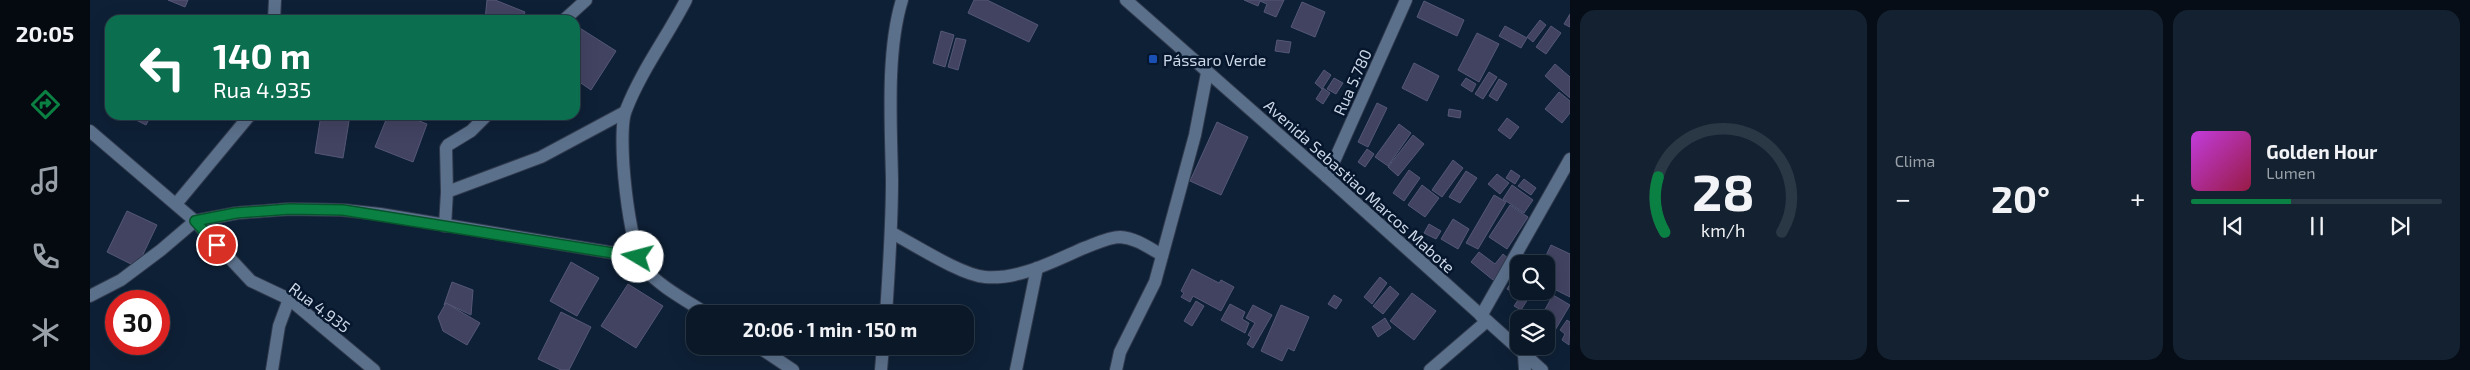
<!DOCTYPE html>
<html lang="pt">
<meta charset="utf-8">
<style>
body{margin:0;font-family:"Exo 2",sans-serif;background:#132130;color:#f1f3f6;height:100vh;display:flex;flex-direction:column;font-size:19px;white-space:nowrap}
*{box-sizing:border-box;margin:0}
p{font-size:16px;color:#99a0a8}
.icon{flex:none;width:28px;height:28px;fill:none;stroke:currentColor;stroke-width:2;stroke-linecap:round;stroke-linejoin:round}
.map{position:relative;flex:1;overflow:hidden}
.details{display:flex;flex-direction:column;gap:10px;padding:10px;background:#060d16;width:900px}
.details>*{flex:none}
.hud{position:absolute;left:15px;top:15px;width:475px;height:105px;border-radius:15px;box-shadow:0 5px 20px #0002,0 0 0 1px #2a3745;background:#0b6e4f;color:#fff;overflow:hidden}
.fabs{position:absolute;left:1420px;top:255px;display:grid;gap:10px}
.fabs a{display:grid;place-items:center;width:45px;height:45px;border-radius:10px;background:#0a1828;box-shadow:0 5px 20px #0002,0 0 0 1px #2a3745;font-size:25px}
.speed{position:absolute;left:15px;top:290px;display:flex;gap:10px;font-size:25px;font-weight:700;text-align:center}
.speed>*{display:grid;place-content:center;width:65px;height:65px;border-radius:50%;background:#0a1828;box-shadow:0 5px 20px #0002,0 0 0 1px #2a3745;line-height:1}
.speed .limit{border:8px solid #d22;background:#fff;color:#111}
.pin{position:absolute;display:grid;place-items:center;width:42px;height:42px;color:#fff;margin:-21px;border:2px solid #fff;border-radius:50%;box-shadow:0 1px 5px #0007}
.me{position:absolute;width:55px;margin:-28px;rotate:278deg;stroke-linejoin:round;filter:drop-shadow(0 0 4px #0008)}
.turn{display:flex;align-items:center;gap:18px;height:105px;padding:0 25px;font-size:22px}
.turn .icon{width:65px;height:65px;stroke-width:2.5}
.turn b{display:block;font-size:35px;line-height:42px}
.big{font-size:38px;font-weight:700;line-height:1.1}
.details .card{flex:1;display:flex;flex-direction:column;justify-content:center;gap:8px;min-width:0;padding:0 18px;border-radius:15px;background:#132130}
.details .dial{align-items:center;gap:0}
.dial svg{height:130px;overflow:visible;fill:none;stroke:#2a3745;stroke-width:7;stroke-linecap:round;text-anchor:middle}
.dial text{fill:#f1f3f6;stroke:none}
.song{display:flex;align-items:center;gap:15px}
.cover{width:60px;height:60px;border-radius:8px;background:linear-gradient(135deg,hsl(290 70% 55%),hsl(340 70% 35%))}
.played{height:5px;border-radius:2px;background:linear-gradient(90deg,#0b8043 40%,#2a3745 40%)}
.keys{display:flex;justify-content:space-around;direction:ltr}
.heat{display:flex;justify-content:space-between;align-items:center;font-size:28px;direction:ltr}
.details .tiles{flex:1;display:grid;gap:10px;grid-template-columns:repeat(3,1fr)}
.trip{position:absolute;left:596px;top:305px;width:288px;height:50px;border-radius:15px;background:#0a1828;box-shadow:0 5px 20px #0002,0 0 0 1px #2a3745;font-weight:700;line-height:50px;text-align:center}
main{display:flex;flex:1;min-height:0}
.menu{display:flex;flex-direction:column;width:90px;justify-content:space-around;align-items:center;background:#040a10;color:#99a0a8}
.menu .icon{width:35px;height:35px}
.menu .on{color:#0b8043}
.menu b{font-size:22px;color:#f1f3f6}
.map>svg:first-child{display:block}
.building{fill:#424361;stroke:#555776}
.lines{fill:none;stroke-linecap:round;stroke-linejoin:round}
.minor-casing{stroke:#313a4d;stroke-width:14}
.secondary-casing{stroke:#313a4d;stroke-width:14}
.minor{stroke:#5b708b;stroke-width:12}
.secondary{stroke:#5b708b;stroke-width:12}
.route-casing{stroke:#07532c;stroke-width:12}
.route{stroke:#0b8043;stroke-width:9}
.transit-dot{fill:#1a4fb4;stroke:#06162c;stroke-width:2}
.labels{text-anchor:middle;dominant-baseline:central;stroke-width:5;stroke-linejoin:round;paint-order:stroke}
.poi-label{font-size:16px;fill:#ccd7e7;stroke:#06162c;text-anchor:start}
.street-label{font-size:16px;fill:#ccd7e7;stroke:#06162c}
</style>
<main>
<nav class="menu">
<b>20:05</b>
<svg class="icon on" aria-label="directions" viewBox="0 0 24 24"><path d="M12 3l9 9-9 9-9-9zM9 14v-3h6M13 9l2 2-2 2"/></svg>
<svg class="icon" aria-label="music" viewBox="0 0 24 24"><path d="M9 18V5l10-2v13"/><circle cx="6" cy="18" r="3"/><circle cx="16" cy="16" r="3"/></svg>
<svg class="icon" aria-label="phone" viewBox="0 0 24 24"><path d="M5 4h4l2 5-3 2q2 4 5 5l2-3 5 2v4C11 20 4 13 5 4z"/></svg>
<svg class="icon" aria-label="climate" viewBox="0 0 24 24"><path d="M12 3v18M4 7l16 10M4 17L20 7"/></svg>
</nav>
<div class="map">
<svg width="1480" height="370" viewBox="0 0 1480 370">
<rect width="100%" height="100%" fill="#0e2036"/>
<!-- building -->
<g class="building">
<polygon points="78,0 98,0 95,7"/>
<polygon points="397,0 405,0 435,12 432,20 395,20"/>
<polygon points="884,0 897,0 948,25 939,42 878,13"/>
<polygon points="1154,0 1194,0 1186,17 1174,12 1177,4 1170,1 1168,6"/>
<polygon points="1334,1 1374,20 1367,36 1327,17"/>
<polygon points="1212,2 1235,12 1225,37 1201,27"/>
<polygon points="1480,14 1480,27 1474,24"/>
<polygon points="1450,20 1456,25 1443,42 1437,37"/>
<polygon points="485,25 526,51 501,90 485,79"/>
<polygon points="1415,26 1437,38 1431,48 1409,36"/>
<polygon points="1461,26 1471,33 1456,54 1446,47"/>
<polygon points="851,31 864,35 855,67 843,63"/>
<polygon points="1387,33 1409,44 1389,82 1368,70"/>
<polygon points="866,38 876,40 868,70 858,67"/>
<polygon points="1187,40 1201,42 1199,53 1185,51"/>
<polygon points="1324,63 1349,76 1337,101 1312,88"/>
<polygon points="1465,64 1480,77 1480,98 1455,76"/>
<polygon points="1234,70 1241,75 1232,89 1225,83"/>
<polygon points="1399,72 1407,77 1393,99 1385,94"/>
<polygon points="1244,78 1253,83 1246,94 1237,89"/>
<polygon points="1376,78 1386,84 1382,92 1371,85"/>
<polygon points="1409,79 1417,84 1407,101 1399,96"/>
<polygon points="1233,88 1240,93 1233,104 1226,99"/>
<polygon points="1469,92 1480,101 1480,113 1472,123 1455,109"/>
<polygon points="1287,103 1297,108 1278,147 1268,142"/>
<polygon points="1359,109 1371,111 1370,118 1358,116"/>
<polygon points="36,115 61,115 56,125"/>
<polygon points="231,115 260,115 253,158 225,153"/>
<polygon points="298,115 314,115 337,124 323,162 285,147"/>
<polygon points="1417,118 1429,127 1420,139 1408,130"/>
<polygon points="1127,122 1158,137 1131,195 1100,181"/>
<polygon points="1309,124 1321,133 1298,166 1285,157"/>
<polygon points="1323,135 1334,144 1308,176 1298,167"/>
<polygon points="1277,149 1284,154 1275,167 1268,162"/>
<polygon points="1363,160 1373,168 1352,197 1342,190"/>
<polygon points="1319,170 1330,178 1314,201 1303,193"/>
<polygon points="1421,170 1430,176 1425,184 1416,178"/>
<polygon points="1376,171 1387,178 1370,203 1359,197"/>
<polygon points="1407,174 1419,183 1410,194 1398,184"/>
<polygon points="1434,179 1446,188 1441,195 1428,186"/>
<polygon points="1332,185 1349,198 1335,217 1318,205"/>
<polygon points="1422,185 1443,200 1434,213 1413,199"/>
<polygon points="1404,195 1416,202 1388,249 1376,243"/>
<polygon points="1420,205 1438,217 1417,249 1399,237"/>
<polygon points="37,211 67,225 47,267 17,252"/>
<polygon points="1363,219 1379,229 1368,249 1351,239"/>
<polygon points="1339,224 1351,231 1346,239 1334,233"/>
<polygon points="1461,245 1480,254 1480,297 1456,285 1456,264 1452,264"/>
<polygon points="1389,252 1405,264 1413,254 1419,259 1403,280 1381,262"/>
<polygon points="481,262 509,278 487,316 460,301"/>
<polygon points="1102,269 1129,283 1131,280 1144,287 1131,311 1103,296 1100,302 1091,297 1094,293 1091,291"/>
<polygon points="1427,273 1429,291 1443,291 1431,310 1424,306 1430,297 1417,289"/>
<polygon points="1290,277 1297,283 1282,304 1274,297"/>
<polygon points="362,282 383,290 381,315 356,303 354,305"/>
<polygon points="538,284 573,306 546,348 511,326"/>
<polygon points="1300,286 1309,294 1293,314 1283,306"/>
<polygon points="1322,293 1346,311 1324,340 1300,321"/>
<polygon points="1244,295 1252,300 1246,309 1238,304"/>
<polygon points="1463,295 1480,305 1464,332 1456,327 1456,319 1453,319 1452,315"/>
<polygon points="1106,301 1114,306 1102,326 1094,321"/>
<polygon points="356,303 390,323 377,345 353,331 348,317"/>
<polygon points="1140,304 1155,312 1152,319 1159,323 1155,333 1131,320"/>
<polygon points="1163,305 1182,315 1163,348 1157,344 1161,337 1158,335 1165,323 1156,318"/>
<polygon points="1191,305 1219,317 1204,351 1198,348 1192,361 1171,351"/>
<polygon points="471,312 501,327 479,370 471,370 448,359"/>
<polygon points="1295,318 1301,328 1288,337 1282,327"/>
<polygon points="1477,320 1480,322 1479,345 1472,340 1475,334 1470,330"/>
</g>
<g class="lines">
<defs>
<g id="minor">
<path d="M596,0C577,37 551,71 536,110C526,133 539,250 555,269C569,286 599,302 617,314"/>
<polyline points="184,20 185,0"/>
<polyline points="474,20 496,0"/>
<polyline points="0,131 105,221 161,281 199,299 284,370"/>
<polyline points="1237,177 1316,0"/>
<polyline points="357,192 451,157 535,112"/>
<polyline points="86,204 160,115"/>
<polyline points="355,226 357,192 356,148 358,145 381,131 397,115"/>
<path d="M802,233C825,245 871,275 895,277C929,280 964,261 994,248C1005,244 1019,237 1030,237C1046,238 1059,248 1072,255"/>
<polyline points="0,296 31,280 71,250 105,221 147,213 200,209 253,210 290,214 548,257"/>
<path d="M796,314C799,269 802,225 802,180C801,125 796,52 812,0"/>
<polyline points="1391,316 1480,159"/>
<polyline points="667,346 703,370"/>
<polyline points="1434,354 1435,370"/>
<polyline points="182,370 189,326 199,299"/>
<polyline points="791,370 793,346"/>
<polyline points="926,370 947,268"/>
<polyline points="1026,370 1030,352 1065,282 1105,135 1117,73"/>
<polyline points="1340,370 1397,321"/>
</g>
<polyline id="secondary" points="1036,0 1237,177 1452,370"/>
</defs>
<!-- minor casing -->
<use href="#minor" class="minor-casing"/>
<!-- secondary casing -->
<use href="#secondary" class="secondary-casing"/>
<!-- minor -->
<use href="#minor" class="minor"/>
<!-- secondary -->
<use href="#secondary" class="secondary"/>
</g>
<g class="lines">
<defs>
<polyline id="route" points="127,245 105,221 146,213 200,209 253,210 548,257"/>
</defs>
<!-- route casing -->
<use href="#route" class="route-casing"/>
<!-- route -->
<use href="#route" class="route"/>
</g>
<!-- markers -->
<rect class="transit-dot" x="1058" y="54" width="10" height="10" rx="2.5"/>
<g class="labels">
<!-- poi labels -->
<g class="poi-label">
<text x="1073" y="59">Pássaro Verde</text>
</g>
<!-- street labels -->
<g class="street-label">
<text transform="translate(1262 82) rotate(-66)">Rua 5.780</text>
<text transform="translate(1270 186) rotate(42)">Avenida Sebastiao Marcos Mabote</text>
<text transform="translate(230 307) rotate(37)">Rua 4.935</text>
</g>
</g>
</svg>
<div class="fabs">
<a><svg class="icon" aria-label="search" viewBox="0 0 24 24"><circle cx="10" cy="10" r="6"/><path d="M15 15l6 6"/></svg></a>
<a><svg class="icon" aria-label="layers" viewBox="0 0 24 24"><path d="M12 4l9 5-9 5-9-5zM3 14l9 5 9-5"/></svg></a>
</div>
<div class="speed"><div class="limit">30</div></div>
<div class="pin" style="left:127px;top:245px;background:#d93025"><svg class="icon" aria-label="arrive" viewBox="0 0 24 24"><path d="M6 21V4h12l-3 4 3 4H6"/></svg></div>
<svg class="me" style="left:548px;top:257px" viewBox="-20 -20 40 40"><circle r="19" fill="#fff"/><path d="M0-13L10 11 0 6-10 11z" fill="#0b8043"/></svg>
<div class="trip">20:06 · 1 min · 150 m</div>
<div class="hud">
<div class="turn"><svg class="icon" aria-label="left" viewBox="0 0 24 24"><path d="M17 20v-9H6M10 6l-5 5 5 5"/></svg><div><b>140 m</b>Rua 4.935</div></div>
</div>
</div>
<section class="details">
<div class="tiles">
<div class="card dial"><svg viewBox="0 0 100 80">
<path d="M14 69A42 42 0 1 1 86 69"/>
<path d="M14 69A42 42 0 0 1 10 35" stroke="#0b8043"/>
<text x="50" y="56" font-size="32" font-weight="700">28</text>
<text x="50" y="72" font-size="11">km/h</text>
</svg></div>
<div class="card"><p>Clima</p>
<div class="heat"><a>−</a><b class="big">20°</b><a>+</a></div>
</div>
<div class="card">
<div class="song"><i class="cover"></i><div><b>Golden Hour</b><p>Lumen</p></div></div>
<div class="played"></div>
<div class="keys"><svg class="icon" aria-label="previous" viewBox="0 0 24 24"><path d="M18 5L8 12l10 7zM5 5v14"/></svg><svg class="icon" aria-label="pause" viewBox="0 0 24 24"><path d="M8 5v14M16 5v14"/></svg><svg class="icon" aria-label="next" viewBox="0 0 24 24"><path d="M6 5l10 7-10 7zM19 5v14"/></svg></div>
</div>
</div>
</section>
</main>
